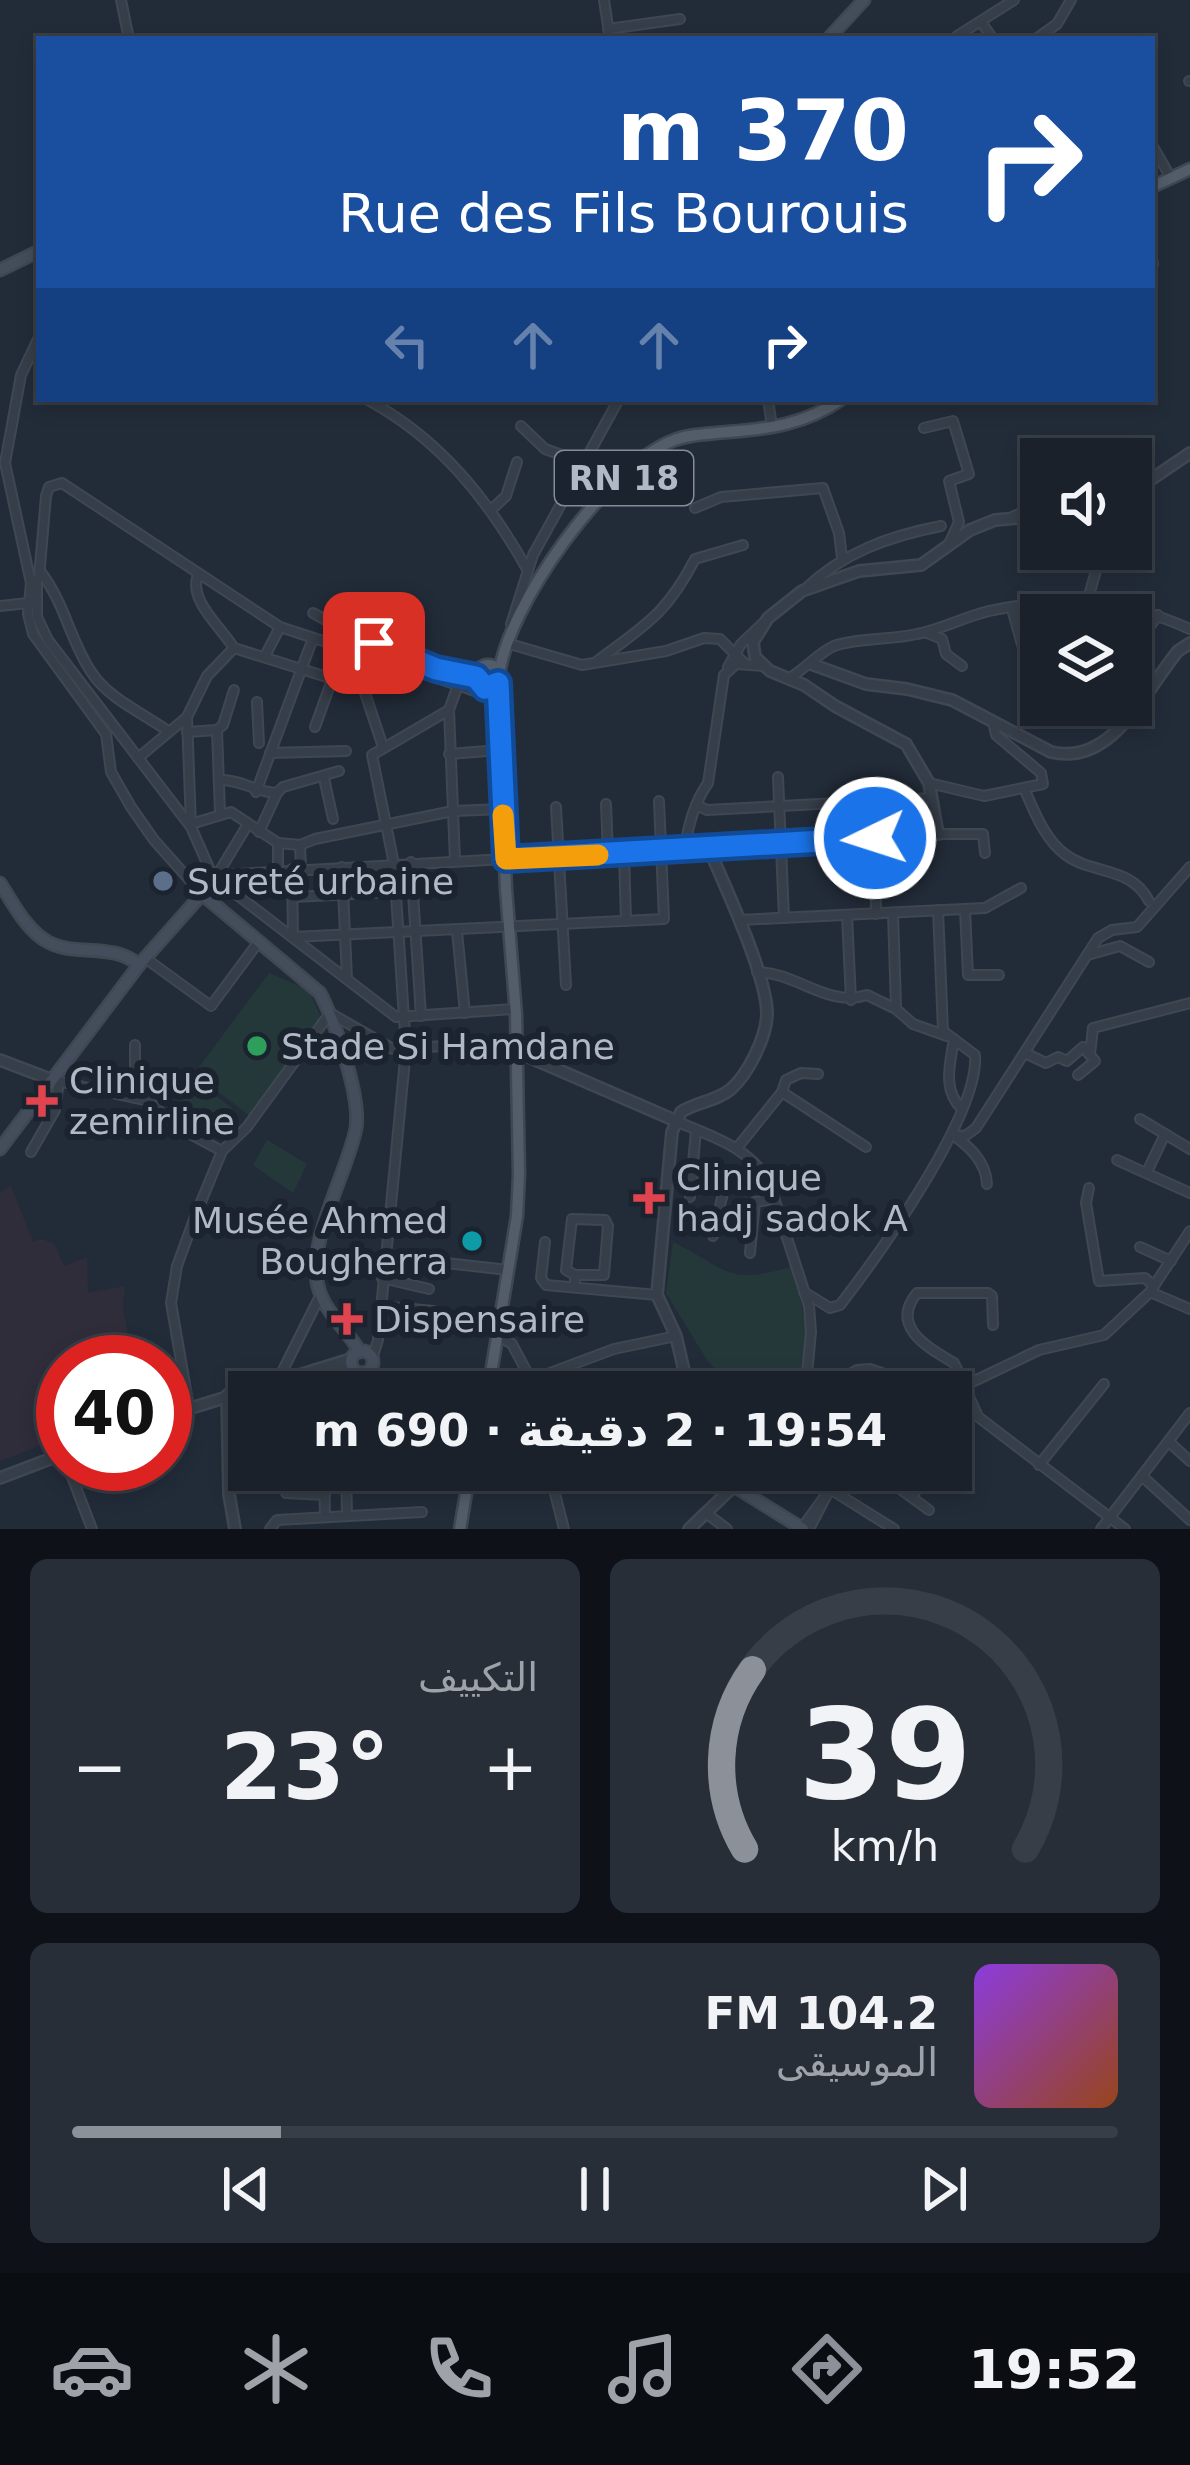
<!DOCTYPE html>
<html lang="ar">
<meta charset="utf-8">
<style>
body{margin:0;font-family:"DejaVu Sans","Noto Sans Arabic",sans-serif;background:#272e37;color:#f1f3f6;direction:rtl;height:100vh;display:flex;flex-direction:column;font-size:45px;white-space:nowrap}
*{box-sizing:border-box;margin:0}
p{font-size:39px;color:#9fa3a9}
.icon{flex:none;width:66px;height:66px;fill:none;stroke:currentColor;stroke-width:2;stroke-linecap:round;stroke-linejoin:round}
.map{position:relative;height:1529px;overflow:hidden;direction:ltr}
.sheet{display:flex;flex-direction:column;gap:30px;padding:30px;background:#0e1218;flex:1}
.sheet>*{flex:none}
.banner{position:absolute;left:36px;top:36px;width:1119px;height:366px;border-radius:0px;box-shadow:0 6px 18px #0003,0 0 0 3px #383e47;direction:rtl;background:#1a4fa0;color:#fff;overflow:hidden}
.fabs{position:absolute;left:1020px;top:438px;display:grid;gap:24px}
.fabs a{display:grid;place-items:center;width:132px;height:132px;border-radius:0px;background:#1a212b;box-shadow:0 6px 18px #0003,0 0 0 3px #383e47;font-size:60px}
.speed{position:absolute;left:36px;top:1335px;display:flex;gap:24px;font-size:60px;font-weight:700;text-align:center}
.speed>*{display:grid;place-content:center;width:156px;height:156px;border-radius:50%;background:#1a212b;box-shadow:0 6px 18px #0003,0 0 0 3px #383e47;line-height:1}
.speed .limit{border:18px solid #d22;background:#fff;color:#111}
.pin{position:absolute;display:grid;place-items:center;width:102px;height:102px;color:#fff;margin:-51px;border-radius:24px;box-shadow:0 6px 18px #0006}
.me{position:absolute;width:132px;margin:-66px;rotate:266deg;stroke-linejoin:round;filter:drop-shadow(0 0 9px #0008)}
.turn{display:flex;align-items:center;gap:42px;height:252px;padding:0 48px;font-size:54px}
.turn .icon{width:156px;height:156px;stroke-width:2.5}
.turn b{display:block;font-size:84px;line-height:102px}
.lanes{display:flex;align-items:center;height:114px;padding:0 48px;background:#0003;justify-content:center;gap:60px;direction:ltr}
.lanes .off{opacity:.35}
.big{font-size:90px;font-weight:800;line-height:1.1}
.sheet .widget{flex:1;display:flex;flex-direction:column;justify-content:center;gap:18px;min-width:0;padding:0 42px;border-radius:18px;background:#272e37}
.sheet .dial{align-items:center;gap:0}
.dial svg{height:312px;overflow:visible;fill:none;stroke:#383e47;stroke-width:7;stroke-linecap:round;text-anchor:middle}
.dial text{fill:#f1f3f6;stroke:none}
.song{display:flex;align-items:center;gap:36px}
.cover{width:144px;height:144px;border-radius:18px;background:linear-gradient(135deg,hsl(270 70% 55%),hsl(20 70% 35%))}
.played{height:12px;border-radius:6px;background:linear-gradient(90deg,#8c9099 20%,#383e47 20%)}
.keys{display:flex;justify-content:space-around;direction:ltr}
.heat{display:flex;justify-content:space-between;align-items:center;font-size:66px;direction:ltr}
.sheet .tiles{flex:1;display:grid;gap:30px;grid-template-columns:1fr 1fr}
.widget:last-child{grid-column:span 2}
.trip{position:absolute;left:228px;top:1371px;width:744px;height:120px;border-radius:0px;background:#1a212b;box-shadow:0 6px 18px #0003,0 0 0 3px #383e47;font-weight:800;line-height:120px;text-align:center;direction:rtl}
.dock{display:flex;height:192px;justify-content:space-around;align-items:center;background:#0a0d11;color:#9fa3a9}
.dock .icon{width:84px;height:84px}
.dock .current{color:#8c9099}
.dock b{font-size:54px;color:#f1f3f6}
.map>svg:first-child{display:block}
.medical{fill:#2f2d3a}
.green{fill:#24383a}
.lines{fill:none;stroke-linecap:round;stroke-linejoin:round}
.minor-casing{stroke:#3f4752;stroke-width:12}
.tertiary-casing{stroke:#3f4752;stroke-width:14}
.secondary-casing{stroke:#3f4752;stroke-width:15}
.primary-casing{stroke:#3f4752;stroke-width:15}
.minor{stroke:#363e49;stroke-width:8}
.tertiary{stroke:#363e49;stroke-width:9}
.secondary{stroke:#444d5c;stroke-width:10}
.primary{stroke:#535d69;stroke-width:10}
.route-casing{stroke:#114b97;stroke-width:30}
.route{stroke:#1a73e8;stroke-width:21}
.slow{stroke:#f59e0b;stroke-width:21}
.service-dot{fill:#5c6f8a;stroke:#1b232e;stroke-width:4.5}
.leisure-dot{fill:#2e9e5b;stroke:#1b232e;stroke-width:4.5}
.health-dot{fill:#e0444e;stroke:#1b232e;stroke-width:4.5}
.culture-dot{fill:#0f9aa8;stroke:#1b232e;stroke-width:4.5}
.labels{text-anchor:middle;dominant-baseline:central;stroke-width:12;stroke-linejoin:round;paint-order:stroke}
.shield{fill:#1b232e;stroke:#838c98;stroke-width:3}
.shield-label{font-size:33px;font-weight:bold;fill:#b0b9c5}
.poi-label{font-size:36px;fill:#b0b9c5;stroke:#1b232e;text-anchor:start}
</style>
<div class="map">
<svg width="1190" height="1529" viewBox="0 0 1190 1529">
<rect width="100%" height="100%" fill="#222c39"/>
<!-- medical -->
<polygon class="medical" points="11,1186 33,1242 41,1239 54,1243 64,1266 87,1257 88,1293 125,1286 123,1310 134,1362 63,1362 63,1437 0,1461 0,1193"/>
<!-- green -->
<g class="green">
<polygon points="269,973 309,990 321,1018 249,1115 194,1074"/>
<polygon points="195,1081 232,1108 214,1132 178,1106"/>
<polygon points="267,1140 307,1164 293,1193 253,1165"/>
<path d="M673,1242C728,1269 725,1286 791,1267C801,1298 821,1365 788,1389C777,1397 752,1392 739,1392L707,1360L666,1293Z"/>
</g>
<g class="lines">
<defs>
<g id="minor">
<polyline points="121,0 129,39"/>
<polyline points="604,0 610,39"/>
<polyline points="981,22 993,39"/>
<polyline points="608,29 680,19"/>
<polyline points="957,36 1014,0"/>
<polyline points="1036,39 1057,24 1071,0"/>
<polyline points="1189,81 1190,81"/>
<polyline points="1152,145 1171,178"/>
<polyline points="1152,259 1153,264"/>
<polyline points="39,337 21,375 5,463 31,583 39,578 46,496 49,487 62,483 280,627 458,685 476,677"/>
<path d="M366,399C439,438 487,498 527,569"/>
<polyline points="768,399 772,427"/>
<polyline points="521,426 545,449 584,463"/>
<polyline points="924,428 953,421 969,474 949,481 959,522 949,544"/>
<polyline points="695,508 721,497 823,488 839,533 842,558"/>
<polyline points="491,510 506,496 517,462"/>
<polyline points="1014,516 1041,506"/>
<path d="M40,571C66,605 70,641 92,673C108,698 144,714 168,731"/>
<polyline points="37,582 37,617 48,640 191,827 210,870"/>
<polyline points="31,583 28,614 33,634 106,734 111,772 131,807 154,840 202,894 209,882"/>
<path d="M804,590C842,553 889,536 941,526"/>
<polyline points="1087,602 1096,571"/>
<polyline points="0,606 28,603"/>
<polyline points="1012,609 1022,645 1041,657"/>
<path d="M313,613C361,641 419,670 475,677"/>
<polyline points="511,624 533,555 619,399"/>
<polyline points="927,633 942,639 946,654 962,666"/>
<polyline points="506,643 582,665 666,651 704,638 720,639 744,663"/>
<polyline points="234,648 330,678 359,675"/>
<polyline points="1131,652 1158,615"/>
<polyline points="365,655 359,675 383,747"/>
<polyline points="265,656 280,627"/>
<path d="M596,662C645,625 666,615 695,559L743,545"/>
<polyline points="728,667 741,644 763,623"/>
<path d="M788,679C804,670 818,653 834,646C856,638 892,640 917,634C942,629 964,617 989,611C1059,596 1124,599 1190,629"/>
<polyline points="257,702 259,743"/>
<polyline points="1063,709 1066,705"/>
<polyline points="187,717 191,826"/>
<polyline points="315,727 343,649"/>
<polyline points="217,730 223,725 234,690"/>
<polyline points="187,732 217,730 220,813"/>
<polyline points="270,753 346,751"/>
<polyline points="449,754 500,750"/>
<path d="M138,758L187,717L207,676L234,648C220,626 188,600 198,575"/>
<polyline points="778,777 784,918"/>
<polyline points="324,778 333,819"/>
<path d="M220,780C239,779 256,792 277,793"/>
<polyline points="929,783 984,796 1043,784 1041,773 996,735 993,722"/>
<path d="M1024,788C1034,811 1045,840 1066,855C1093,875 1131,866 1149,901"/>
<polyline points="256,792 313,638"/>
<polyline points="606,804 608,854"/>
<polyline points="696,805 707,810 932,798"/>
<polyline points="556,807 566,985"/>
<polyline points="191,824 231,812 278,843 300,845"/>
<polyline points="259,832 277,793 283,787 339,771"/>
<polyline points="938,834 983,834 985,853"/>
<polyline points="875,838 876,914"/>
<polyline points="278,843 278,871"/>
<path d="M684,850C689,824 694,803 708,783L724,675L736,664L764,666"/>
<polyline points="624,853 626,921"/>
<polyline points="455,861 449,710 458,685 499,700"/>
<polyline points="411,862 421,1016"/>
<polyline points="342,867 347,979"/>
<polyline points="292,869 293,937 664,919 659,801"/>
<polyline points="301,869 300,845 315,839 453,811 503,809"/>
<polyline points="219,872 248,824"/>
<polyline points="220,875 506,859"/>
<polyline points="219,881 396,1017 515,1009"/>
<polyline points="294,897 412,891"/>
<polyline points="965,909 968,975 999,975"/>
<polyline points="893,913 896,1007"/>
<polyline points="847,915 851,1000"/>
<polyline points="739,920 985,908 1021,888"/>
<polyline points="457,931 465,1013"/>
<polyline points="1091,954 1120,946 1149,962"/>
<polyline points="145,958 211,1006 257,944"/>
<path d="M757,972C796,972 828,1008 867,995L896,1009L913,1024L947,1036"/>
<path d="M954,1039C950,1064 942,1090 962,1109"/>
<polyline points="1025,1053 1046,1063 1058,1057 1067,1061 1083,1047 1095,1061 1078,1075"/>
<polyline points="1090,1054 1093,1028 1190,1003"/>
<polyline points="52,1080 149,1101 175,1126 222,1151"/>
<polyline points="782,1092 866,1147"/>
<polyline points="135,1098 135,1045"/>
<polyline points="1140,1119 1190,1149"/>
<path d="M676,1121C712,1137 748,1146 769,1182L809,1306L811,1332L807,1375L829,1386L857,1370L870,1369L937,1392"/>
<polyline points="737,1148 782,1092 786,1080 801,1073 818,1074"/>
<polyline points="31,1152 55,1110 59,1081"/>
<polyline points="1117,1160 1190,1193"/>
<polyline points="1147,1172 1165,1134"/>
<polyline points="692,1173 756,1178"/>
<path d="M987,1184C986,1162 970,1147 953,1135L965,1136L976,1128L1098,938L1112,930L1137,927L1190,867"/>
<polyline points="1089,1188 1086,1203 1099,1281 1145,1278 1154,1286"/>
<polyline points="690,1197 696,1130"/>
<polyline points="1190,1231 1150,1292 1190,1309"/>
<polyline points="713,1236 727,1176"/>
<polyline points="545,1242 541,1278 546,1285 657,1295"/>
<polyline points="1140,1247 1171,1261"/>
<polyline points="750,1253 755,1202 774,1199"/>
<polyline points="384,1256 508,1270"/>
<polyline points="382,1278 429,1289"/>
<polyline points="575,1286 575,1275 566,1270 572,1219 605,1220 608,1226 604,1275 575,1275"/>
<path d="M804,1292L830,1308L840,1305C878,1256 980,1114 975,1055L943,1031L938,910"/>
<polyline points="379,1306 434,1311"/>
<polyline points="497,1335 512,1344 531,1380 614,1349 676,1336"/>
<polyline points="372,1359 378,1340 406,1049 394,864 372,755 449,710"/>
<polyline points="278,1380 320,1296"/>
<path d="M965,1386L954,1363C929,1348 889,1327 917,1293H988L992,1296L993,1325"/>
<polyline points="951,1396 1125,1529"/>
<polyline points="189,1407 171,1303 177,1266 196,1214 222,1151 247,1127 330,1013 393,1049 516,1042"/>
<polyline points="977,1414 965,1388 968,1384 1039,1350 1104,1335 1150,1292"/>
<polyline points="1169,1442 1190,1461"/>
<polyline points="67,1464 92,1529"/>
<polyline points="1039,1465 1104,1384"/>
<polyline points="285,1470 286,1493 325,1495"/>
<polyline points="324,1470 325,1515"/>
<polyline points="346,1470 347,1514"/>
<polyline points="431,1470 445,1472"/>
<polyline points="549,1470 564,1529"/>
<polyline points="843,1470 830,1489 894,1529"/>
<polyline points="874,1470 929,1510"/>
<polyline points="1143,1477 1190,1520"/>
<polyline points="912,1497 929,1470"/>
<polyline points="706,1513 727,1529"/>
<polyline points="802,1528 830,1489 809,1529"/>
<polyline points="270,1529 277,1520 422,1512"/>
<polyline points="1101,1529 1190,1413"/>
</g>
<g id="tertiary">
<polyline points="1131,493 1190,453"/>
<path d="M811,664L866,684L907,689L952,700L1051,752C1113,767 1146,689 1178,651L1190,643"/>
<polyline points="506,859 938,834 929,783 906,744 835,706 804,685 770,671 755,657 753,642 768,618 802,591 859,571 921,565 970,530 995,520 1041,516"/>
<polyline points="515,1051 674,1120"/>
<polyline points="0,1060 50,1079"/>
<polyline points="333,1369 354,1370"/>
<path d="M689,1392L676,1336L657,1295L672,1132L681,1112C696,1102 717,1101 731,1089C748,1074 766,1038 767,1015C768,978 725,886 709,849"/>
<polyline points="227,1395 229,1494 235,1529"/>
<polyline points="165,1416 351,1359"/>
<polyline points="0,1478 63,1454"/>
<polyline points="689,1529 735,1485"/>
</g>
<g id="secondary">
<polyline points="828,39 864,0"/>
<polyline points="0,270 39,251"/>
<path d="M0,883C13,903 26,930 48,942C76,957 113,942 139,965L202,894L320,993C335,1022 361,1096 356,1128C348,1172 304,1245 319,1290C326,1313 348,1331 360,1352"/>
<polyline points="0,1149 139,965"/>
<circle cx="362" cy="1362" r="11"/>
<polyline points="363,1373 409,1392"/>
<polyline points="708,1470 803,1529"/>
</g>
<g id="primary">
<polyline points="1152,187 1190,169"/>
<circle cx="488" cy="677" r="12"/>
<path d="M499,676C506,607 607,467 672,441C688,434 709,434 727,432C770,429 805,424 842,399"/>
<polyline points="488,1392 517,1216 519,1175 516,1014 506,889 498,683"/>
<polyline points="460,1529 470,1470"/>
</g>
</defs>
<!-- minor casing -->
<use href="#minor" class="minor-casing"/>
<!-- tertiary casing -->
<use href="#tertiary" class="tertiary-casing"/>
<!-- secondary casing -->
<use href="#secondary" class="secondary-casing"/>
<!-- primary casing -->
<use href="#primary" class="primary-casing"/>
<!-- minor -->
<use href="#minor" class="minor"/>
<!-- tertiary -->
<use href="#tertiary" class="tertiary"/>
<!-- secondary -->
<use href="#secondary" class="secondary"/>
<!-- primary -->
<use href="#primary" class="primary"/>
</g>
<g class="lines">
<defs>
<polyline id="route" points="374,643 436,669 476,677 485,688 498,683 506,859 875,838"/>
</defs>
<!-- route casing -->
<use href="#route" class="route-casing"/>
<!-- route -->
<use href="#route" class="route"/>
<!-- slow -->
<polyline class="slow" points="503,815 506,859 598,855"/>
</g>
<!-- markers -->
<circle class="service-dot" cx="163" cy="881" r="12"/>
<circle class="leisure-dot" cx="257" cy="1046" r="12"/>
<g class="health-dot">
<path d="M36 1083h12v12h12v12h-12v12h-12v-12h-12v-12h12z"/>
<path d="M643 1180h12v12h12v12h-12v12h-12v-12h-12v-12h12z"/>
<path d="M341 1301h12v12h12v12h-12v12h-12v-12h-12v-12h12z"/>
</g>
<circle class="culture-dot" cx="472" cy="1241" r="12"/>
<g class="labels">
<!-- shield labels -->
<rect class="shield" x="555" y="451" width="138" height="54" rx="9"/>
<g class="shield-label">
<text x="624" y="478">RN 18</text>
</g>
<!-- poi labels -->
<g class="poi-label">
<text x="187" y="881">Sureté urbaine</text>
<text x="281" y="1046">Stade Si Hamdane</text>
<text x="69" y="1080">Clinique<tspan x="69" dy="41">zemirline</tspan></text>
<text x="676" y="1177">Clinique<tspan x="676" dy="41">hadj sadok A</tspan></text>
<text x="448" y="1220" text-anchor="end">Musée Ahmed<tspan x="448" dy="41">Bougherra</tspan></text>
<text x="374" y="1319">Dispensaire</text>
</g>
</g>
</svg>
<div class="fabs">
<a><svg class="icon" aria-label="sound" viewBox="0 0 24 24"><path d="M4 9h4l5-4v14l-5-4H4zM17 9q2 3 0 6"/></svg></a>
<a><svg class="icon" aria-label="layers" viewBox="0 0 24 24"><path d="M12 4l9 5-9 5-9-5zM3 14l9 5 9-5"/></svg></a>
</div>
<div class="speed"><div class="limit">40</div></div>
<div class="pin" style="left:374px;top:643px;background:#d93025"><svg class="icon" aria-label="arrive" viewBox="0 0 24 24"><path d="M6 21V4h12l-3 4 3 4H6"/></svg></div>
<svg class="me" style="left:875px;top:838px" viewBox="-20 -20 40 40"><circle r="17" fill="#1a73e8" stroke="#fff" stroke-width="3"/><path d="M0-11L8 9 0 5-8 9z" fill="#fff"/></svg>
<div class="trip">19:54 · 2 دقيقة · 690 m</div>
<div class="banner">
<div class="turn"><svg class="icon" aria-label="right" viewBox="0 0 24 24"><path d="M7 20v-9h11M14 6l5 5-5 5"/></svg><div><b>370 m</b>Rue des Fils Bourouis</div></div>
<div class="lanes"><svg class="icon off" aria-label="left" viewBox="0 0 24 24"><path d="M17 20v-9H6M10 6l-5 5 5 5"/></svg><svg class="icon off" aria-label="ahead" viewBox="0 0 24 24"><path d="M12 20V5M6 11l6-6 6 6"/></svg><svg class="icon off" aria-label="ahead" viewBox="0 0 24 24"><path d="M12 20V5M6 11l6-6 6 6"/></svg><svg class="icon" aria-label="right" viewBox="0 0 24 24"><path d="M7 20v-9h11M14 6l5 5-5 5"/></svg></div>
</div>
</div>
<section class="sheet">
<div class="tiles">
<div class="widget dial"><svg viewBox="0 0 100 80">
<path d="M14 69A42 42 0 1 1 86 69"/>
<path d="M14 69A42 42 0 0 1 16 23" stroke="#8c9099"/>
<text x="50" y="56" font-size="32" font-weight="700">39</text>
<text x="50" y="72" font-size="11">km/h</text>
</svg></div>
<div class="widget"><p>التكييف</p>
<div class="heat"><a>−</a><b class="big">23°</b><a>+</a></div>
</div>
<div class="widget">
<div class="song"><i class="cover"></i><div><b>104.2 FM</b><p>الموسيقى</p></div></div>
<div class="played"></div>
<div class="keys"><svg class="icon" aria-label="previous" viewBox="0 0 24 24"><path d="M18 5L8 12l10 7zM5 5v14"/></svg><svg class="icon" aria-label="pause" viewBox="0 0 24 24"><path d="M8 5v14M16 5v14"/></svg><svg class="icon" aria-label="next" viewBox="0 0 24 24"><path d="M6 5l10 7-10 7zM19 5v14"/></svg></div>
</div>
</div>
</section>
<nav class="dock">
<b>19:52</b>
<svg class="icon current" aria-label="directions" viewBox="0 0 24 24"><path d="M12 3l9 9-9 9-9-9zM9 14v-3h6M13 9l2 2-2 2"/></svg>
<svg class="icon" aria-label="music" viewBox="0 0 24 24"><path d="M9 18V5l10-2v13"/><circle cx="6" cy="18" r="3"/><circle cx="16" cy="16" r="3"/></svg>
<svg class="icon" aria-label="phone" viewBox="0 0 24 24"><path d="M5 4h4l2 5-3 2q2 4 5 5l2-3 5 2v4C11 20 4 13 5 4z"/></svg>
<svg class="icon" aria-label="climate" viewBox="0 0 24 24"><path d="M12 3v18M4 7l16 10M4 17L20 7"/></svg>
<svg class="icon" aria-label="car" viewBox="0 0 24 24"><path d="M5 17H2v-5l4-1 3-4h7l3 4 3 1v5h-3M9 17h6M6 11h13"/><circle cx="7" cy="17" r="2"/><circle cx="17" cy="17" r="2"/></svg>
</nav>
